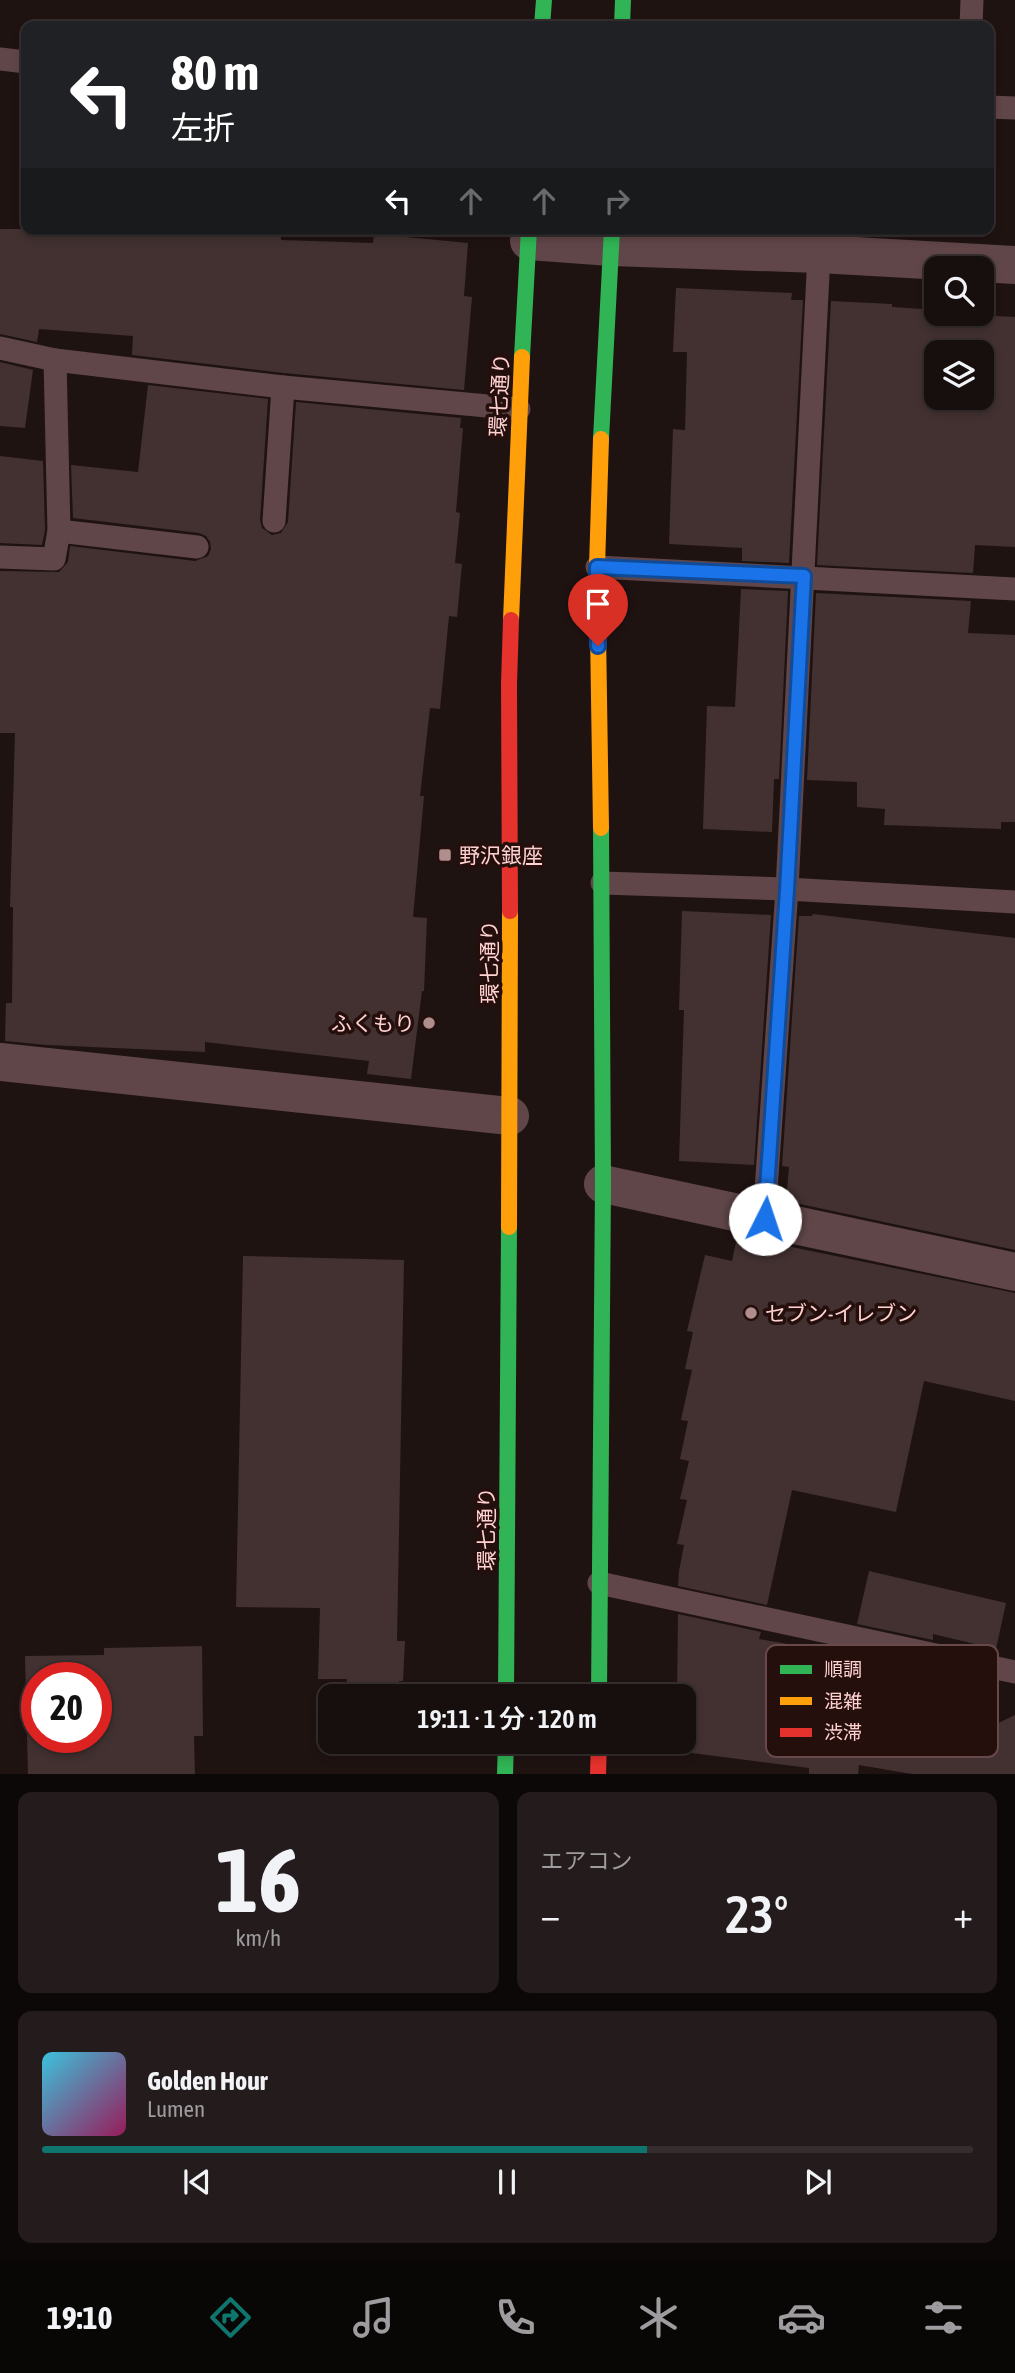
<!DOCTYPE html>
<html lang="ja">
<meta charset="utf-8">
<style>
body{margin:0;font-family:"Asap Condensed","Noto Sans JP",sans-serif;background:#241c1c;color:#f1f3f6;height:100vh;display:flex;flex-direction:column;font-size:26px;white-space:nowrap}
*{box-sizing:border-box;margin:0}
p{font-size:23px;color:#9e9c9e}
.icon{flex:none;width:38px;height:38px;fill:none;stroke:currentColor;stroke-width:2;stroke-linecap:round;stroke-linejoin:round}
.map{position:relative;height:1774px;overflow:hidden}
.details{display:flex;flex-direction:column;gap:18px;padding:18px;background:#0d0808;flex:1}
.details>*{flex:none}
.top-card{position:absolute;left:21px;top:21px;width:973px;height:214px;border-radius:14px;box-shadow:0 4px 10px #0003,0 0 0 2px #362e2e;background:#202124;color:#fff;overflow:hidden}
.tools{position:absolute;left:924px;top:256px;display:grid;gap:14px}
.tools a{display:grid;place-items:center;width:70px;height:70px;border-radius:14px;background:#170e0e;box-shadow:0 4px 10px #0003,0 0 0 2px #362e2e;font-size:35px}
.speed{position:absolute;left:21px;top:1662px;display:flex;gap:14px;font-size:35px;font-weight:700;text-align:center}
.speed>*{display:grid;place-content:center;width:91px;height:91px;border-radius:50%;background:#170e0e;box-shadow:0 4px 10px #0003,0 0 0 2px #362e2e;line-height:1}
.speed .limit{border:10px solid #d22;background:#fff;color:#111}
.pin{position:absolute;display:grid;place-items:center;width:60px;height:60px;color:#fff;margin:-72px -30px;border-radius:50% 50% 50% 0;rotate:-45deg;box-shadow:0 0 7px #0007}
.pin .icon{rotate:45deg}
.me{position:absolute;width:77px;margin:-38px;rotate:4deg;stroke-linejoin:round;filter:drop-shadow(0 0 5px #0008)}
.turn{display:flex;align-items:center;gap:24px;height:147px;padding:0 35px;font-size:32px}
.turn .icon{width:91px;height:91px;stroke-width:2.5}
.turn b{display:block;font-size:49px;line-height:60px}
.lanes{display:flex;align-items:center;height:66px;padding:0 35px;background:#0003;justify-content:center;gap:35px;direction:ltr}
.lanes .off{opacity:.35}
.big{font-size:52px;font-weight:600;line-height:1.1}
.details .widget{flex:1;display:flex;flex-direction:column;justify-content:center;gap:10px;min-width:0;padding:0 24px;border-radius:14px;background:#241c1c}
.details .dial{align-items:center;gap:0}
.dial b{font-size:91px;line-height:1}
.song{display:flex;align-items:center;gap:21px}
.cover{width:84px;height:84px;border-radius:10px;background:linear-gradient(135deg,hsl(190 70% 55%),hsl(330 70% 35%))}
.played{height:7px;border-radius:4px;background:linear-gradient(90deg,#0f766e 65%,#362e2e 65%)}
.keys{display:flex;justify-content:space-around;direction:ltr}
.heat{display:flex;justify-content:space-between;align-items:center;font-size:38px;direction:ltr}
.details .tiles{flex:1;display:grid;gap:18px;grid-template-columns:1fr 1fr}
.widget:last-child{grid-column:span 2}
.trip{position:absolute;left:318px;top:1684px;width:378px;height:70px;border-radius:14px;background:#170e0e;box-shadow:0 4px 10px #0003,0 0 0 2px #362e2e;font-weight:600;line-height:70px;text-align:center}
.dock{display:flex;height:112px;justify-content:space-around;align-items:center;background:#090606;color:#9e9c9e}
.dock .icon{width:49px;height:49px}
.dock .current{color:#0f766e}
.dock b{font-size:32px;color:#f1f3f6}
.map>svg:first-child{display:block}
.building{fill:#423130;fill-rule:evenodd}
.lines{fill:none;stroke-linecap:round;stroke-linejoin:round}
.lane{stroke:#604648;stroke-width:23}
.street{stroke:#604648;stroke-width:38}
.fast{stroke:#30b455;stroke-width:16}
.slow{stroke:#ff9f0a;stroke-width:16}
.jam{stroke:#e5322d;stroke-width:16}
.route-casing{stroke:#114b97;stroke-width:18}
.route{stroke:#1a73e8;stroke-width:12}
.poi-dot{fill:#b18e8e;stroke:#240f0d;stroke-width:2.5}
.labels{text-anchor:middle;dominant-baseline:central;stroke-width:7;stroke-linejoin:round;paint-order:stroke}
.street-label{font-size:21px;fill:#ffd1d0;stroke:#240f0d}
.poi-label{font-size:21px;fill:#ffd1d0;stroke:#240f0d;text-anchor:start}
.key{fill:#240f0d;stroke:#664948;stroke-width:2}
.key-label{font-size:19px;fill:#ffd1d0}
</style>
<div class="map">
<svg width="1015" height="1775" viewBox="0 0 1015 1775">
<rect width="100%" height="100%" fill="#1f1312"/>
<!-- building -->
<g class="building">
<polygon points="0,229 281,229 281,240 373,243 374,234 468,243 464,296 472,297 464,390 284,373 132,355 133,336 39,329 37,342 0,334"/>
<polygon points="676,288 792,293 791,300 803,300 789,563 742,561 742,548 669,544 673,429 685,430 687,352 673,352"/>
<path d="M831,301L892,304V307L936,310V313L1015,317V547L975,545L973,573L817,565ZM936,352H982V397H936Z"/>
<polygon points="0,362 33,370 25,428 0,426"/>
<polygon points="148,385 268,399 260,520 262,528 272,535 281,533 288,522 296,402 461,418 460,428 463,428 456,512 460,513 455,563 462,564 457,617 449,616 440,709 430,708 420,796 424,796 413,917 427,918 424,991 422,991 411,1079 367,1074 369,1061 205,1042 205,1052 47,1045 5,1041 6,1003 12,1003 13,907 10,907 15,733 0,733 0,571 59,572 68,562 70,546 195,561 208,556 211,549 210,542 206,536 199,533 73,518 71,465 138,472"/>
<polygon points="0,456 43,461 45,530 42,545 0,543"/>
<polygon points="741,589 788,591 779,779 774,779 772,832 703,829 707,706 735,707"/>
<polygon points="816,593 971,601 968,633 1015,635 1015,822 1001,822 1001,829 884,825 885,809 857,807 857,782 807,780"/>
<polygon points="682,911 771,915 754,1165 679,1161 684,1010 679,1010"/>
<polygon points="813,914 1015,938 1015,1250 786,1201 789,1167 782,1166 799,916 812,916"/>
<polygon points="736,1242 781,1252 782,1245 1015,1293 1015,1401 924,1381 896,1512 792,1490 767,1605 678,1586 679,1571 684,1545 677,1544 687,1500 680,1499 689,1461 680,1459 688,1421 681,1420 692,1370 685,1369 693,1332 687,1331 705,1255 732,1261"/>
<polygon points="243,1256 404,1260 397,1641 405,1641 403,1681 399,1681 399,1696 346,1696 347,1679 318,1679 320,1608 236,1607"/>
<polygon points="869,1571 1006,1603 996,1649 933,1634 933,1640 857,1624"/>
<polygon points="678,1614 761,1632 759,1639 850,1655 851,1651 929,1668 923,1711 988,1728 1015,1715 1015,1775 918,1775 859,1765 858,1775 809,1775 809,1768 676,1751 676,1741 684,1741 684,1696 677,1696"/>
<path d="M202,1646L203,1736H194L195,1775H28L25,1656L104,1655V1648ZM37,1678H96V1738H37Z"/>
<polygon points="346,1741 399,1741 399,1750 346,1748"/>
</g>
<g class="lines">
<!-- lane -->
<g class="lane">
<polyline points="971,26 972,0"/>
<polyline points="0,59 26,62"/>
<polyline points="989,107 1015,108"/>
<polyline points="0,348 55,360 283,387 519,409"/>
<polyline points="274,521 283,387"/>
<polyline points="59,531 197,547"/>
<polyline points="0,557 54,559 59,531 55,360"/>
<polyline points="597,567 1015,589"/>
<polyline points="602,883 787,889 1015,902"/>
<polyline points="764,1219 787,889 819,254"/>
<polyline points="599,1583 1015,1672"/>
</g>
<!-- street -->
<g class="street">
<polyline points="529,241 611,247 819,254 1015,265"/>
<polyline points="0,1062 510,1116"/>
<polyline points="603,1184 1015,1272"/>
</g>
<!-- fast -->
<g class="fast">
<polyline points="542,26 544,0"/>
<polyline points="622,26 623,0"/>
<polyline points="522,357 529,229"/>
<polyline points="601,439 612,229"/>
<polyline points="506,1696 509,1227"/>
<polyline points="599,1696 603,1184 601,828"/>
<polyline points="505,1775 506,1741"/>
</g>
<!-- slow -->
<g class="slow">
<polyline points="601,439 597,567 601,828"/>
<polyline points="511,620 522,357"/>
<polyline points="509,1227 510,911"/>
</g>
<!-- jam -->
<g class="jam">
<polyline points="510,911 509,684 511,620"/>
<polyline points="598,1775 599,1741"/>
</g>
</g>
<g class="lines">
<defs>
<polyline id="route" points="598,646 597,567 804,576 787,890 765,1219"/>
</defs>
<!-- route casing -->
<use href="#route" class="route-casing"/>
<!-- route -->
<use href="#route" class="route"/>
</g>
<!-- markers -->
<g class="poi-dot">
<rect x="438" y="848" width="14" height="14" rx="3.5"/>
<circle cx="429" cy="1023" r="7"/>
<circle cx="751" cy="1313" r="7"/>
</g>
<g class="labels">
<!-- street labels -->
<g class="street-label">
<text transform="translate(499 395) rotate(-87)">環七通り</text>
<text transform="translate(489 962) rotate(-90)">環七通り</text>
<text transform="translate(486 1529) rotate(-90)">環七通り</text>
</g>
<!-- poi labels -->
<g class="poi-label">
<text x="459" y="855">野沢銀座</text>
<text x="415" y="1023" text-anchor="end">ふくもり</text>
<text x="765" y="1313">セブン-イレブン</text>
</g>
</g>
<!-- legend -->
<rect x="766" y="1645" width="232" height="112" rx="10" class="key"/>
<rect x="780" y="1665" width="32" height="9" fill="#30b455"/>
<rect x="780" y="1697" width="32" height="8" fill="#ff9f0a"/>
<rect x="780" y="1728" width="32" height="9" fill="#e5322d"/>
<g class="key-label">
<text x="824" y="1676">順調</text>
<text x="824" y="1708">混雑</text>
<text x="824" y="1739">渋滞</text>
</g>
</svg>
<div class="tools">
<a><svg class="icon" aria-label="search" viewBox="0 0 24 24"><circle cx="10" cy="10" r="6"/><path d="M15 15l6 6"/></svg></a>
<a><svg class="icon" aria-label="layers" viewBox="0 0 24 24"><path d="M12 4l9 5-9 5-9-5zM3 14l9 5 9-5"/></svg></a>
</div>
<div class="speed"><div class="limit">20</div></div>
<div class="pin" style="left:598px;top:646px;background:#d93025"><svg class="icon" aria-label="arrive" viewBox="0 0 24 24"><path d="M6 21V4h12l-3 4 3 4H6"/></svg></div>
<svg class="me" style="left:765px;top:1219px" viewBox="-20 -20 40 40"><circle r="19" fill="#fff"/><path d="M0-13L10 11 0 6-10 11z" fill="#1a73e8"/></svg>
<div class="trip">19:11 · 1 分 · 120 m</div>
<div class="top-card">
<div class="turn"><svg class="icon" aria-label="left" viewBox="0 0 24 24"><path d="M17 20v-9H6M10 6l-5 5 5 5"/></svg><div><b>80 m</b>左折</div></div>
<div class="lanes"><svg class="icon" aria-label="left" viewBox="0 0 24 24"><path d="M17 20v-9H6M10 6l-5 5 5 5"/></svg><svg class="icon off" aria-label="ahead" viewBox="0 0 24 24"><path d="M12 20V5M6 11l6-6 6 6"/></svg><svg class="icon off" aria-label="ahead" viewBox="0 0 24 24"><path d="M12 20V5M6 11l6-6 6 6"/></svg><svg class="icon off" aria-label="right" viewBox="0 0 24 24"><path d="M7 20v-9h11M14 6l5 5-5 5"/></svg></div>
</div>
</div>
<section class="details">
<div class="tiles">
<div class="widget dial"><b>16</b><p>km/h</p></div>
<div class="widget"><p>エアコン</p>
<div class="heat"><a>−</a><b class="big">23°</b><a>+</a></div>
</div>
<div class="widget">
<div class="song"><i class="cover"></i><div><b>Golden Hour</b><p>Lumen</p></div></div>
<div class="played"></div>
<div class="keys"><svg class="icon" aria-label="previous" viewBox="0 0 24 24"><path d="M18 5L8 12l10 7zM5 5v14"/></svg><svg class="icon" aria-label="pause" viewBox="0 0 24 24"><path d="M8 5v14M16 5v14"/></svg><svg class="icon" aria-label="next" viewBox="0 0 24 24"><path d="M6 5l10 7-10 7zM19 5v14"/></svg></div>
</div>
</div>
</section>
<nav class="dock">
<b>19:10</b>
<svg class="icon current" aria-label="directions" viewBox="0 0 24 24"><path d="M12 3l9 9-9 9-9-9zM9 14v-3h6M13 9l2 2-2 2"/></svg>
<svg class="icon" aria-label="music" viewBox="0 0 24 24"><path d="M9 18V5l10-2v13"/><circle cx="6" cy="18" r="3"/><circle cx="16" cy="16" r="3"/></svg>
<svg class="icon" aria-label="phone" viewBox="0 0 24 24"><path d="M5 4h4l2 5-3 2q2 4 5 5l2-3 5 2v4C11 20 4 13 5 4z"/></svg>
<svg class="icon" aria-label="climate" viewBox="0 0 24 24"><path d="M12 3v18M4 7l16 10M4 17L20 7"/></svg>
<svg class="icon" aria-label="car" viewBox="0 0 24 24"><path d="M5 17H2v-5l4-1 3-4h7l3 4 3 1v5h-3M9 17h6M6 11h13"/><circle cx="7" cy="17" r="2"/><circle cx="17" cy="17" r="2"/></svg>
<svg class="icon" aria-label="filters" viewBox="0 0 24 24"><path d="M4 7h16M4 17h16"/><circle cx="9" cy="7" r="2"/><circle cx="15" cy="17" r="2"/></svg>
</nav>
